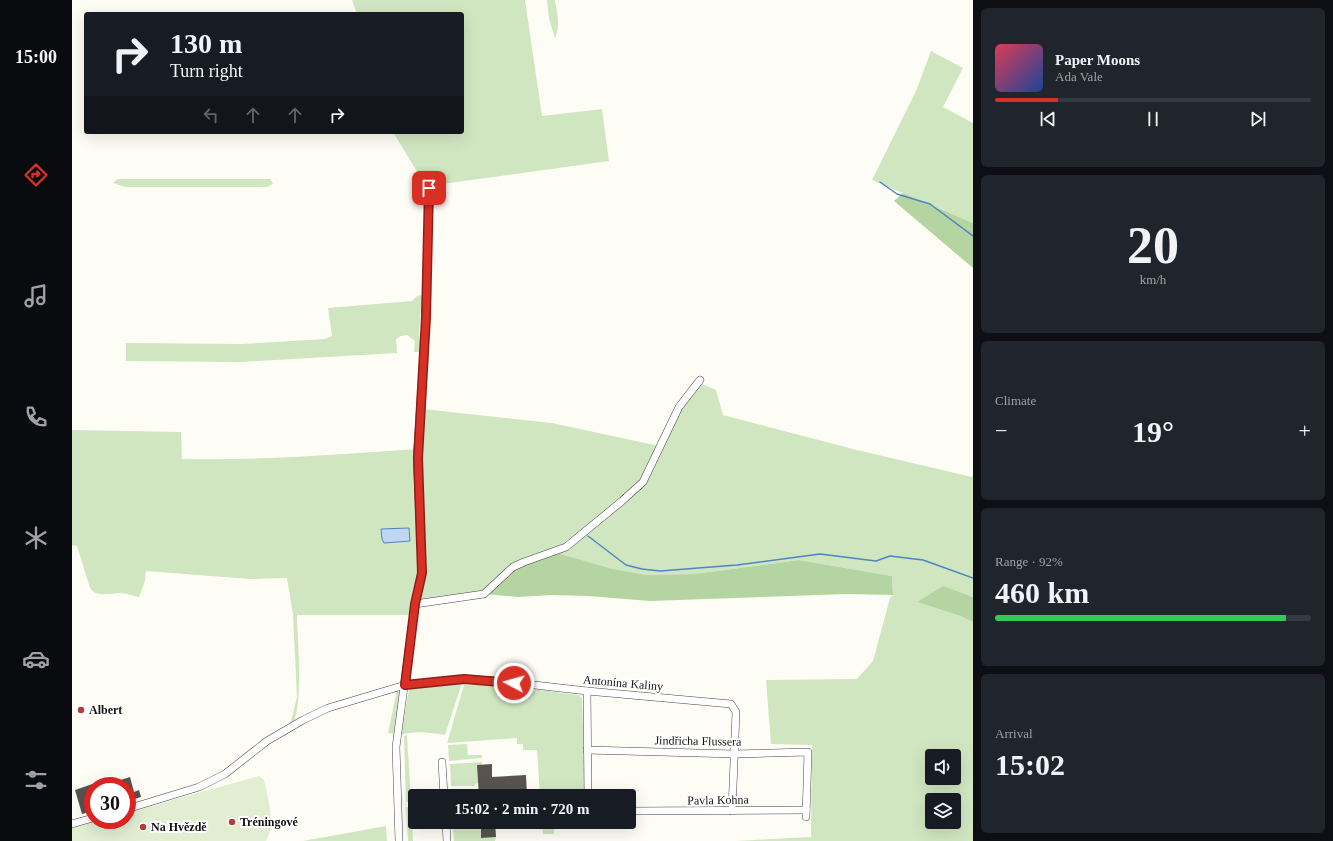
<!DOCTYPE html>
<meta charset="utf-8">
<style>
body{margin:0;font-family:"Times New Roman",serif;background:#20242c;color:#f1f3f6;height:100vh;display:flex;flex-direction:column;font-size:15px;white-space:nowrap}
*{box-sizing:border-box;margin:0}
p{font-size:13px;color:#9ea1a6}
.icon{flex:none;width:22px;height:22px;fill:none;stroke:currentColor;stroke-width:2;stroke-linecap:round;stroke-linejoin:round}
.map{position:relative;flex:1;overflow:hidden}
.side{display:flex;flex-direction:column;gap:8px;padding:8px;background:#0d0f14;width:360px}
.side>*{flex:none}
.hud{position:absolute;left:12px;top:12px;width:380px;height:122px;border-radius:4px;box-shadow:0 4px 16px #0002;background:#171b24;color:#f1f3f6;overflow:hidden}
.controls{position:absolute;left:853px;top:749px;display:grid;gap:8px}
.controls a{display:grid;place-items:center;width:36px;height:36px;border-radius:4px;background:#171b24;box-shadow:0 4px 16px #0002;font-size:20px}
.speed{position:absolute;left:12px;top:777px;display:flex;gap:8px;font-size:20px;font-weight:700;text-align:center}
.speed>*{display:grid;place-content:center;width:52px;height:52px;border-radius:50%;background:#171b24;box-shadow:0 4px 16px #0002;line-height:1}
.speed .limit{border:6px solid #d22;background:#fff;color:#111}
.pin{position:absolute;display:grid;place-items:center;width:34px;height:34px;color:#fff;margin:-17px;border-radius:8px;box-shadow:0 2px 6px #0006}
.me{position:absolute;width:44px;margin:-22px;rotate:276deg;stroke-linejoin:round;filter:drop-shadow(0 0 3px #0008)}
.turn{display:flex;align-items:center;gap:14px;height:84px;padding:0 20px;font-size:18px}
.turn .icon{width:52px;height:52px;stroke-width:2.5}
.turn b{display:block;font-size:28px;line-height:34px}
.lanes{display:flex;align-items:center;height:38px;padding:0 20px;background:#0003;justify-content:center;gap:20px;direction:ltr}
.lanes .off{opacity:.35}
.big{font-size:30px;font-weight:700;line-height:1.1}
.side .tile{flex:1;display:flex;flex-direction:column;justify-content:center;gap:6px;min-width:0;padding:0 14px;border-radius:6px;background:#20242c}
.side .dial{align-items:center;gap:0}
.dial b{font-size:52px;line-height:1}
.song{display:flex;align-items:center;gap:12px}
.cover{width:48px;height:48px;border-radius:6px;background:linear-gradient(135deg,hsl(350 70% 55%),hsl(220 70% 35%))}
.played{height:4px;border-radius:2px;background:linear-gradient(90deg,#d93025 20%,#363941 20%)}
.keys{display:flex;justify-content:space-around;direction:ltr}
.heat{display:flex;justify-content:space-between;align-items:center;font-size:22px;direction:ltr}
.charge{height:6px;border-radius:3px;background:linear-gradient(90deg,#34c759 92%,#363941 0)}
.trip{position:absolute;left:336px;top:789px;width:228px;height:40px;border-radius:4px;background:#171b24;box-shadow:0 4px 16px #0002;font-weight:700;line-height:40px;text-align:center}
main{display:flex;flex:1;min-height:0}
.dock{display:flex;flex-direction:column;width:72px;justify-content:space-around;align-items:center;background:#090b0e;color:#9ea1a6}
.dock .icon{width:28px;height:28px}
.dock .selected{color:#d93025}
.dock b{font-size:18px;color:#f1f3f6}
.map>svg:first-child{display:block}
.green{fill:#d0e6c1;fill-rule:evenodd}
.forest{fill:#b4d5a2}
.pitch{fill:#e1eed2}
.water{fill:#bfd8f0;stroke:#4e86c0}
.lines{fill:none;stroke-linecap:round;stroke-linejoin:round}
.stream{stroke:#4e86c0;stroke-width:1.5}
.building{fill:#58534e}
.minor-casing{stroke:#444;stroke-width:8}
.minor{stroke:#fff;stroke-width:7}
.route-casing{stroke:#8d1f18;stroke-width:10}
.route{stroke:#d93025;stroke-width:7}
.poi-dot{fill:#b33e37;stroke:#fff;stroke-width:1.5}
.labels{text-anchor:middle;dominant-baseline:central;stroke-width:4;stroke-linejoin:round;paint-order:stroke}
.street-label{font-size:12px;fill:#111;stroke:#fff}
.poi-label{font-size:12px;font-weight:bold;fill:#111;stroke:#fff;text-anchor:start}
</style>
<main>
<nav class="dock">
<b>15:00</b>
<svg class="icon selected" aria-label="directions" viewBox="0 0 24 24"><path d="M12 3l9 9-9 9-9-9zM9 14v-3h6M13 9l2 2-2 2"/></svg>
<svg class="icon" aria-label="music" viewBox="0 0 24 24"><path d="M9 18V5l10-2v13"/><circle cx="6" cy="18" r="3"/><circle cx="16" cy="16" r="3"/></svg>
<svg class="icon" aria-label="phone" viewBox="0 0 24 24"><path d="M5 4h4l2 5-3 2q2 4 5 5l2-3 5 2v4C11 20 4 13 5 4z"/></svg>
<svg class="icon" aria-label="climate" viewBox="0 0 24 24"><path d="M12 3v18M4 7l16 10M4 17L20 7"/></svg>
<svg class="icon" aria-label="car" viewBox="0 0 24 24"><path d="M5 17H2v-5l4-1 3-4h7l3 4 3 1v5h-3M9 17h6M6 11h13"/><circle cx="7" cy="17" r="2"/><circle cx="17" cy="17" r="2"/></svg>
<svg class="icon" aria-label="filters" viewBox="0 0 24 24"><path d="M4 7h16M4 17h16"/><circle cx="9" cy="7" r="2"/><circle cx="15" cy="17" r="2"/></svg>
</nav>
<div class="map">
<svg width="901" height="841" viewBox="0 0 901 841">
<rect width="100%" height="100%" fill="#fefdf5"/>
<!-- green -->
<g class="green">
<polygon points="280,0 453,0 470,116 530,109 537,161 370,184 353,185 321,132 390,132 390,14 285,14"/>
<path d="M475,0H483C485,13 489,26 483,38L477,19Z"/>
<polygon points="859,51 891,68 871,107 901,123 901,223 800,180 844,91"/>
<polygon points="45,179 198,179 201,184 195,187 53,187 41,183"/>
<polygon points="350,295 347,332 348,352 342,352 343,341 335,335 329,336 324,339 325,353 168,362 54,361 54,343 170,344 253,339 260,336 256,308 340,301 345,296"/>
<path d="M628,383L644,390L651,415L781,449L900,477L901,475V597L871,587L845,602L888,616L901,622V841H664L739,837L740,745L699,744L694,680L785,679L801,661L818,598L821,595L820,576L727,560L622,574L574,575L537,568L412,594L343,604L341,615H225C225,641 235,724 212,737L218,725L225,697L221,615L215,578L178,579L74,571L73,581L67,597C61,596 54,593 48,593C38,593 25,598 18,588L5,546L0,545V430L109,432L110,459C188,461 267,454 346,449L351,409L480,423L587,446L607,407ZM860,756H882V778H860ZM860,800H882V822H860Z"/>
<path d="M390,683L373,735C359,733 344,730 329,735L337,689Z"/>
<path d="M392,685C428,682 471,691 507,695L510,698L513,790L480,792V796H468L465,750H451V744H445V738L375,743Z"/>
<polygon points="325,690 328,693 323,734 316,733"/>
<polygon points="335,735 339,802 334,802 332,736"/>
<polygon points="395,744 396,755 410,755 410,758 377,761 376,745"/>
<polygon points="410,762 407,783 403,784 403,786 379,786 378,764"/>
<polygon points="334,807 339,807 341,841 336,841"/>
<polygon points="470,822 482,822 482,834 471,834"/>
<polygon points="314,826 315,841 231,841"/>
<polygon points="409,827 410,838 424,837 423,841 382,841 381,828"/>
</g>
<!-- forest -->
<g class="forest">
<polygon points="831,193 901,223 901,268 822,201"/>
<polygon points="481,552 537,568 574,575 622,574 727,560 820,576 821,595 775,594 578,601 516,596 480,595 446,597 412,594 441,567"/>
<polygon points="871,586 901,597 901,622 888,616 845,602"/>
</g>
<!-- pitch -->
<path class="pitch" d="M187,776L192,780C196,799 204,824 194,841H0V828L29,820H55V813Z"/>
<!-- water -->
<polygon class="water" points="337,528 338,541 312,543 310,539 309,529"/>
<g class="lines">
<!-- stream -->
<g class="stream">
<polyline points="808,182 825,194 858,204 901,236"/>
<polyline points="516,536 554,565 570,569 588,571 665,565 748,554 804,561 818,556 851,560 901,578"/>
</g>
</g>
<!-- building -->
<g class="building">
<polygon points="420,764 420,777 454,775 455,796 407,796 405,765"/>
<polygon points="41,777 42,782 58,777 62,792 67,790 69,797 55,801 55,786 21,786 21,811 10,814 3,790"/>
<polygon points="409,822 423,822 424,837 409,838"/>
</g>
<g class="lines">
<defs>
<g id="minor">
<polyline points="343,604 412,594 441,567 452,562 494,547 550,501 571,482 607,407 628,380"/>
<polyline points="515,691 516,796"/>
<polyline points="515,750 663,754 736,752 734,817"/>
<polyline points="370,762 372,796"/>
<polyline points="55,809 127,787 153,774 195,741 231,720 256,708 333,685 392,679 428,681 515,691 659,704 664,712 660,811"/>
<polyline points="557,811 734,810"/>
<polyline points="374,822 375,841"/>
<polyline points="0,824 21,818"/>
<polyline points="327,841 324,747 343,604 350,573 345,458 353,332 357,188"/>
</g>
</defs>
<!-- minor casing -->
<use href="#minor" class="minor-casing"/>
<!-- minor -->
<use href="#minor" class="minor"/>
</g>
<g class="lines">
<defs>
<polyline id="route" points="357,188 354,317 346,458 350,573 343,604 333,685 392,679 442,683"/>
</defs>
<!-- route casing -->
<use href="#route" class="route-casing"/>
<!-- route -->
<use href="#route" class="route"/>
</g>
<!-- markers -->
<g class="poi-dot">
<circle cx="9" cy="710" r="4"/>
<circle cx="160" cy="822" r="4"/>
<circle cx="71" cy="827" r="4"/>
</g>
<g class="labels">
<!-- street labels -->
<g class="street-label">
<text transform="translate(551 683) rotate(5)">Antonína Kaliny</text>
<text transform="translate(626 741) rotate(1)">Jindřicha Flussera</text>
<text transform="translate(646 800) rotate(-1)">Pavla Kohna</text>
</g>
<!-- poi labels -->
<g class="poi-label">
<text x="17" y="710">Albert</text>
<text x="168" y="822">Tréningové</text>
<text x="79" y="827">Na Hvězdě</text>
</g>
</g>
</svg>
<div class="controls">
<a><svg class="icon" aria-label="sound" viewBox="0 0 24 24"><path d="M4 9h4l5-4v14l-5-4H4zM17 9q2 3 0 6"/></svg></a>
<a><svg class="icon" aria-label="layers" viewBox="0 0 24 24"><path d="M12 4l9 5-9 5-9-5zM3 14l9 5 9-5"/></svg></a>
</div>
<div class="speed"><div class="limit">30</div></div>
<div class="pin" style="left:357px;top:188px;background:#d93025"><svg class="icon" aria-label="arrive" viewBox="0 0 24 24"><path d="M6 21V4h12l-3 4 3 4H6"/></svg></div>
<svg class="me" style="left:442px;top:683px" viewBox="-20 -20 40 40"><circle r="17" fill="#d93025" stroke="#fff" stroke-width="3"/><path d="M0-11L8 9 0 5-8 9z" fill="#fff"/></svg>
<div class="trip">15:02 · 2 min · 720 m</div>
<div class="hud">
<div class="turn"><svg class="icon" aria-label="right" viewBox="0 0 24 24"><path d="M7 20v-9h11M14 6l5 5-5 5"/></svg><div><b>130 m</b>Turn right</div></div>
<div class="lanes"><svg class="icon off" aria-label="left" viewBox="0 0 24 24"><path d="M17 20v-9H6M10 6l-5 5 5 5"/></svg><svg class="icon off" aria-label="ahead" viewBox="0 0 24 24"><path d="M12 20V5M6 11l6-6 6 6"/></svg><svg class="icon off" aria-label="ahead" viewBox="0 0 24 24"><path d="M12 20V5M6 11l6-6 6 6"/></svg><svg class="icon" aria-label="right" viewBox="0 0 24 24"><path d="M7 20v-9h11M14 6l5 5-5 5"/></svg></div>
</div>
</div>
<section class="side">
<div class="tile">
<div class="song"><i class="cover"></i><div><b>Paper Moons</b><p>Ada Vale</p></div></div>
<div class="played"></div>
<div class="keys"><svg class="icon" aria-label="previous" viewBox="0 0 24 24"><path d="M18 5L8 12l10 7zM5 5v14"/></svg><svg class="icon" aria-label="pause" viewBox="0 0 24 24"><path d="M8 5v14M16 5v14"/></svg><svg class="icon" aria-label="next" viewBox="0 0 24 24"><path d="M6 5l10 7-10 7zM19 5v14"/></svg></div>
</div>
<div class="tile dial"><b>20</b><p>km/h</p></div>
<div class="tile"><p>Climate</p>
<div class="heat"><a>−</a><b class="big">19°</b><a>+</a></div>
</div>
<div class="tile"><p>Range · 92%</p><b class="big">460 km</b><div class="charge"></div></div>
<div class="tile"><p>Arrival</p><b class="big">15:02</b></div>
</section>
</main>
